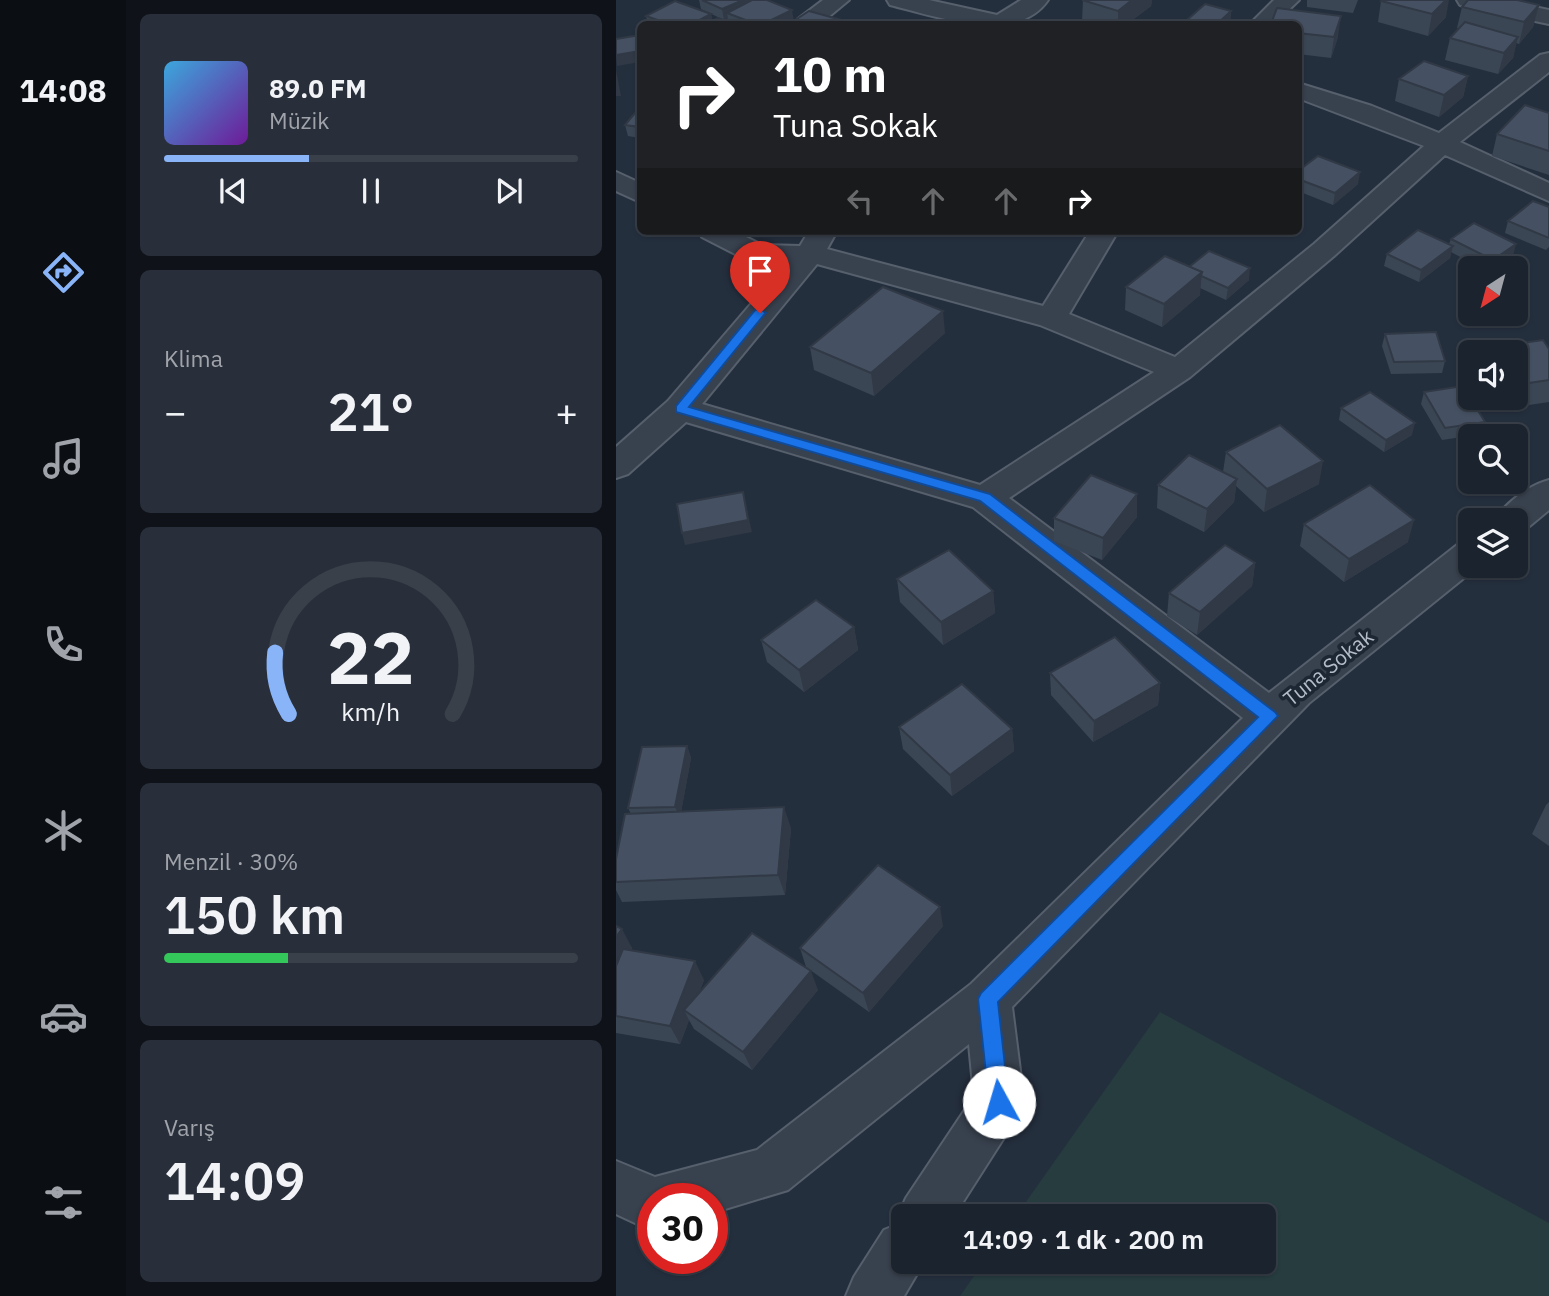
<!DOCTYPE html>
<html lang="tr">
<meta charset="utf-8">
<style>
body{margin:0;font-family:"IBM Plex Sans",sans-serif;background:#282f3a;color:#f1f3f6;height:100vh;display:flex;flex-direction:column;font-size:26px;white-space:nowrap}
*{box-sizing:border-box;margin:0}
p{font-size:23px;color:#a0a4aa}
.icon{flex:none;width:38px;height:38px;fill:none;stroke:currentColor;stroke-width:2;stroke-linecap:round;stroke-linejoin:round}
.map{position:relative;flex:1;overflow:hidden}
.side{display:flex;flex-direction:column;gap:14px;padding:14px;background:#0f1319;width:490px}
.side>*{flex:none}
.banner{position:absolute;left:21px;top:21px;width:665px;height:214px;border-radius:10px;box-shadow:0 2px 5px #0004,0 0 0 2px #39404a;background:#202124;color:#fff;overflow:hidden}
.needle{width:46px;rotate:216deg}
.buttons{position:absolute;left:842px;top:256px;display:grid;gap:14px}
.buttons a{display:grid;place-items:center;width:70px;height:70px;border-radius:10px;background:#1b232e;box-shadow:0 2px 5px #0004,0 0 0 2px #39404a;font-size:35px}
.speed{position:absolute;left:21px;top:1183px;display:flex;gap:14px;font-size:35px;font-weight:700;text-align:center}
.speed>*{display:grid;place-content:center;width:91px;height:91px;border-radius:50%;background:#1b232e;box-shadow:0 2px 5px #0004,0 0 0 2px #39404a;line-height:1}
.speed .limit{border:10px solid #d22;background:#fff;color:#111}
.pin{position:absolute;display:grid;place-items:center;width:60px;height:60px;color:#fff;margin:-72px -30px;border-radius:50% 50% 50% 0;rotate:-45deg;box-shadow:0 0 7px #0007}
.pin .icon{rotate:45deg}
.me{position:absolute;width:77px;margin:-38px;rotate:354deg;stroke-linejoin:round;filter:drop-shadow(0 0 5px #0008)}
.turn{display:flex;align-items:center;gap:24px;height:147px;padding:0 21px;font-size:32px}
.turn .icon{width:91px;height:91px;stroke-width:2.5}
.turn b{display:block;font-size:49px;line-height:60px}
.lanes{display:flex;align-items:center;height:66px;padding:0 21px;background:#0003;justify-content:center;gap:35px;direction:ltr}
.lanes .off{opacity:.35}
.big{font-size:52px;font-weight:600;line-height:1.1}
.side .card{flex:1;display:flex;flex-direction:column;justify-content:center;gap:10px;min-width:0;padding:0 24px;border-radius:10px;background:#282f3a}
.side .dial{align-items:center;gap:0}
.dial svg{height:182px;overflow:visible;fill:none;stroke:#39404a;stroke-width:7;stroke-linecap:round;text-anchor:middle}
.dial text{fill:#f1f3f6;stroke:none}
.song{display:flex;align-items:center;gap:21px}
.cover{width:84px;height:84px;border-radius:10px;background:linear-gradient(135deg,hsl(200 70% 55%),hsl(280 70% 35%))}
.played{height:7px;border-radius:4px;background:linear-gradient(90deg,#8ab4f8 35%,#39404a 35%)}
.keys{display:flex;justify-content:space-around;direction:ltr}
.heat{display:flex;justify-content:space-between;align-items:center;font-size:38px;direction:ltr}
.charge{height:10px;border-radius:5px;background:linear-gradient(90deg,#34c759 30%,#39404a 0)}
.trip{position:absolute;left:275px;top:1204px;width:385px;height:70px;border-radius:10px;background:#1b232e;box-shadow:0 2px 5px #0004,0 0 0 2px #39404a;font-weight:600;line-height:70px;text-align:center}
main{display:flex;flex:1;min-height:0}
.tab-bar{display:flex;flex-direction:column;width:126px;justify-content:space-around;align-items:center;background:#0b0e12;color:#a0a4aa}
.tab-bar .icon{width:49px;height:49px}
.tab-bar .selected{color:#8ab4f8}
.tab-bar b{font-size:32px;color:#f1f3f6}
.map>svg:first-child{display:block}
.green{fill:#263c3f}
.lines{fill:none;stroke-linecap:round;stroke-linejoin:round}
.street-casing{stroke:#565f6c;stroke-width:4}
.street{fill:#38414e;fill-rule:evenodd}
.wall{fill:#3b4654}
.shaded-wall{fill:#303945}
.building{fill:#455162;stroke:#303945;stroke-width:2}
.route{fill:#1a73e8;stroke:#114b97;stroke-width:2}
.labels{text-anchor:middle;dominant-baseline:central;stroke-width:7;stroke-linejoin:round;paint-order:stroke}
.street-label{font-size:21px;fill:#b4bcc9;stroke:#1d2633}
</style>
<main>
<nav class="tab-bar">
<b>14:08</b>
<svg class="icon selected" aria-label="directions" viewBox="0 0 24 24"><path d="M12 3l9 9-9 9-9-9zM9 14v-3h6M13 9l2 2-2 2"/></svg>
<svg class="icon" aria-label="music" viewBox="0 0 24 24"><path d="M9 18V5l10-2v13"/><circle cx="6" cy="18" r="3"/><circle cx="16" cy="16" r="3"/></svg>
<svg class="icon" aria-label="phone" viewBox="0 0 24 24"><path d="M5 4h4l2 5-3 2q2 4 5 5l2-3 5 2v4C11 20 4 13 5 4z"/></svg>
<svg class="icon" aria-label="climate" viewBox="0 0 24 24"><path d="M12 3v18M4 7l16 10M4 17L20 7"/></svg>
<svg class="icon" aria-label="car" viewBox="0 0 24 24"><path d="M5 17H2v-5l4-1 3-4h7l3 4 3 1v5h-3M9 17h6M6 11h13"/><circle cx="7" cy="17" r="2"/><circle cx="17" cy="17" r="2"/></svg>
<svg class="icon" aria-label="filters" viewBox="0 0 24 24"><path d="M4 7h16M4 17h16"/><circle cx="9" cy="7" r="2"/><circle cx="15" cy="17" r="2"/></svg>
</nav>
<section class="side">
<div class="card">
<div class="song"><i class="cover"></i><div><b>89.0 FM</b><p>Müzik</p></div></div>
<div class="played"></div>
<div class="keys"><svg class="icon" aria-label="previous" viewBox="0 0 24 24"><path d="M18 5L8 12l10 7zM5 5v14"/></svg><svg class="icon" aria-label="pause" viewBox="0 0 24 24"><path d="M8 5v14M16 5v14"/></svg><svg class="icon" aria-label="next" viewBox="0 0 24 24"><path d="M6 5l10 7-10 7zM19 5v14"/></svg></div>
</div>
<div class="card"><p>Klima</p>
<div class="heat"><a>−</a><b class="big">21°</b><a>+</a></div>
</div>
<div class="card dial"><svg viewBox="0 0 100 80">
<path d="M14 69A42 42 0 1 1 86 69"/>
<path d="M14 69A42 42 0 0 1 8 42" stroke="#8ab4f8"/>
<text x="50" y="56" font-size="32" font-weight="700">22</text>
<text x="50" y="72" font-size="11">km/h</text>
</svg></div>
<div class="card"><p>Menzil · 30%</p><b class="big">150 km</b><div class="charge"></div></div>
<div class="card"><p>Varış</p><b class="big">14:09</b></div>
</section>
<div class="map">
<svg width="933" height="1296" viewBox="0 0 933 1296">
<rect width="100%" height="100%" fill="#242f3e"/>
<!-- green -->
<polygon class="green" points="544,1012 933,1223 933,1296 344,1296 368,1262 648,1262 648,1216 400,1216"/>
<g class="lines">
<defs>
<g id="street">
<polygon points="207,0 233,0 204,24 179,24 182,19"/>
<path d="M271,0H313L381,15L405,0H432C401,46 319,16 274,5Z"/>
<polygon points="658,0 683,0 658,24 634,24"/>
<polygon points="841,0 885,0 933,10 933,24 844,5"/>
<path d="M933,53V72L844,142L933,183V201L829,155L718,256L574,377L393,498L653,693L841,545L854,541V565H864L693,703L396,1007L408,1102L400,1119L338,1216H287V1262H308L288,1296H230L238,1277L268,1230L285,1223L282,1216L290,1198L358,1096L353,1044L172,1190L96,1213V1199H37V1228L32,1229L0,1214V1161L39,1177L141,1150L355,984L627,718L357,507L70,422L12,474L0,478V447L52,401L170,263L131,260L86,237L82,231H118L146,245L184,246L193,231H221L211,249L427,306L474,231H502L453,314L559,357L698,244L808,146L682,98V83L756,106L823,133L924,55ZM201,264L424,325L538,372L364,485L86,404Z"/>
<polygon points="0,172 24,183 24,202 0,191"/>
<path d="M933,480V510L910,529L900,532V520H879C890,502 914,485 933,480Z"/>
</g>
</defs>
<!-- street casing -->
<use href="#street" class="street-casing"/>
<!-- street -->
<use href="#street" class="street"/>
</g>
<!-- wall -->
<g class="wall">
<polygon points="83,0 134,0 178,21 171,24 32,24 30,16 95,14 96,21 113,23 112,19 108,20 85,9"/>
<polygon points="467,0 536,0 535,6 511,24 477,24 466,21"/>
<polygon points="691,0 742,0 737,13 691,7"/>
<polygon points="765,1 830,17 812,36 762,22"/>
<polygon points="923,5 917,27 903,44 900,43 897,58 882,74 829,60 834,38 843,28 841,28 846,7"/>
<polygon points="615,11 614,22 612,24 570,24 570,21"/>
<polygon points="682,24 722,37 715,58 682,54"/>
<polygon points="852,76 847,97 823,117 779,101 783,79"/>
<polygon points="24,107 24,138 12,136 9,125"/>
<polygon points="933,113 933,175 876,156 881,134"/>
<polygon points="682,171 742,184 717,205 682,191"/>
<polygon points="933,207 933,247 930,250 889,233 892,221"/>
<polygon points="581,231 603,231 594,237"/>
<polygon points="835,239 897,256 879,268 865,268 835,252 834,258 803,282 768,266 771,254 833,244"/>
<polygon points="573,267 633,280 610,300 584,288 584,295 546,327 509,310 510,287"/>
<polygon points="329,333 258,396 198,370 194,347"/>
<polygon points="769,334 829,361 826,373 775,374 766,346"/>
<polygon points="877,347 933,349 933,402 893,408 887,397 900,397 900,352 875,352"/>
<polygon points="808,392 869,422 866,434 826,440 805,404"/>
<polygon points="725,408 796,435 768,452 723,420"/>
<polygon points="610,452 703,484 648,512 620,486 618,502 588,532 541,508 542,485 607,472"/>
<polygon points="521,517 486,560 438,541 438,518"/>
<polygon points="688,524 792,542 728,582 684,546"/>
<polygon points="639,563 636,586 581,635 551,616 553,593"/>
<polygon points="281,579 377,591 379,613 327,645 284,602"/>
<polygon points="238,627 242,650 188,692 151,662 145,640"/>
<polygon points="434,673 544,683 542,705 477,742 435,695"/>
<polygon points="283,727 396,729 398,751 336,796 287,749"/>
<polygon points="71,746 75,758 65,812 175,828 169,895 6,902 0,890 0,859 15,814 12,808"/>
<polygon points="933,802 933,846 916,834 930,805"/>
<polygon points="0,926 16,948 15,950 88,980 83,993 202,990 136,1070 78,1029 73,1020 64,1044 0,1033"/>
<polygon points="327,926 253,1012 190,967 184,948"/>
</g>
<!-- shaded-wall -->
<g class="shaded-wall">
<polygon points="127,0 134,0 136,8 111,13 112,19 108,20 106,9"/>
<polygon points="516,0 536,0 535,6 511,24 502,24 502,11"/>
<polygon points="830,0 833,0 830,17 812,36 816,14"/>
<polygon points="923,5 917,27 903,44 908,22"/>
<polygon points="176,10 178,21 171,24 147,24"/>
<polygon points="615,11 614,22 612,24 601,24"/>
<polygon points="95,14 97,24 76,24"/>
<polygon points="725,16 722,37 715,58 718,37"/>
<polygon points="902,37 897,58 882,74 888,53"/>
<polygon points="24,51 24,62 1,66 0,55"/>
<polygon points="0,70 5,96 0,96"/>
<polygon points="852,76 847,97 823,117 828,95"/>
<polygon points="744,172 742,184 717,205 719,193"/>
<polygon points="595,231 603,231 594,237"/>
<polygon points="900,244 897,256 879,268 874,268 877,260"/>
<polygon points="837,246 834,258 803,282 805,270"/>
<polygon points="634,268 633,280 610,300 612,288"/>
<polygon points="586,272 584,295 546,327 548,304"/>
<polygon points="327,311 329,333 258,396 255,373"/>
<polygon points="799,423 796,435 768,452 770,440"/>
<polygon points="707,461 703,484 648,512 651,489"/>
<polygon points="621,479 618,502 588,532 591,509"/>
<polygon points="127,492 136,532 69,545 66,533"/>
<polygon points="521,494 521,517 486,560 487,538"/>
<polygon points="798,520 792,542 728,582 733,559"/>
<polygon points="639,563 636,586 581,635 584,612"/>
<polygon points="377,591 379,613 327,645 325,622"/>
<polygon points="238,627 242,650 188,692 183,670"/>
<polygon points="544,683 542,705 477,742 478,721"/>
<polygon points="396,729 398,751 336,796 334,775"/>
<polygon points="71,746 75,758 64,818 59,807"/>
<polygon points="168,807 175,828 169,895 162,875"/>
<polygon points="324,907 327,926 253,1012 247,993"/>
<polygon points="6,929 16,948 0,972 0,937"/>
<polygon points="79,961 88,980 75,1015 68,1010 73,1020 64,1044 54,1026"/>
<polygon points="195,971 202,990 136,1070 127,1052"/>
</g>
<!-- building -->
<g class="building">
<polygon points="86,0 127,0 106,9"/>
<polygon points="136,0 151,0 176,10 147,24 140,24 111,13"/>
<polygon points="466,0 516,0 502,11"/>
<polygon points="766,0 830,0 816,14 765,1"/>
<polygon points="852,0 901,0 923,5 908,22 846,7"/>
<polygon points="59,1 95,14 76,24 53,24 30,16"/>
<polygon points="589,4 615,11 601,24 585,24 570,21"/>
<polygon points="661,8 725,16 718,37 682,33 682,24 655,24"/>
<polygon points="193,11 240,24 173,24"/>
<polygon points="102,18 117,24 90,24"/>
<polygon points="849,22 902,37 888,53 834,38"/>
<polygon points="24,35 24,51 0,55 0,39"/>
<polygon points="808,61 852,76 828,95 783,79"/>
<polygon points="909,105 933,113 933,151 881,134"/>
<polygon points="24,107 24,127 9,125"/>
<polygon points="702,156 744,172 719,193 682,179 682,171"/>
<polygon points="917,201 933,207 933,238 892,221"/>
<polygon points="858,223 900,244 877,260 835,239"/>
<polygon points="802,230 837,246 805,270 771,254"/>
<polygon points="593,251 634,268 612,288 585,276 586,272 573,267"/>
<polygon points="549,256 586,272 548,304 510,287"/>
<polygon points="267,287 327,311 255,373 194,347"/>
<polygon points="820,332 829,361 778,362 769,334"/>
<polygon points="927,340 933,349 933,380 900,385 900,352 880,352 877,347"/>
<polygon points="847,386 869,422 829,428 808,392"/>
<polygon points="754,392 799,423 770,440 725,408"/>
<polygon points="664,425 707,461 651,489 610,452"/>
<polygon points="573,455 621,479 591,509 542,485"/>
<polygon points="475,475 521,494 487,538 438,518"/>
<polygon points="754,485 798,520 733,559 688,524"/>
<polygon points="127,492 132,520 66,533 61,504"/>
<polygon points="609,545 639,563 584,612 553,593"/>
<polygon points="333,550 377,591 325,622 281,579"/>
<polygon points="200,600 238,627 183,670 145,640"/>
<polygon points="499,637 544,683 478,721 434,673"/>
<polygon points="346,684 396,729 334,775 283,727"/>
<polygon points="71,746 59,807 12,808 26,747"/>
<polygon points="168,807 162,875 0,882 0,859 9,814"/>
<polygon points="262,865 324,907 247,993 184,948"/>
<polygon points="0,926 6,929 0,937"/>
<polygon points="136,933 195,971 127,1052 68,1010"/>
<polygon points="7,949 79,961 54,1026 0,1016 0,966"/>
</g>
<!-- route -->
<polygon class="route" points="144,309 150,313 148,315 73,407 374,494 659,712 662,716 382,1002 393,1102 390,1109 383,1112 376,1109 373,1102 362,999 365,993 642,717 364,501 60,412 60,406 139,310"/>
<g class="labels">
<!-- street labels -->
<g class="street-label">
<text transform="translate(712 667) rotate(-39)">Tuna Sokak</text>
</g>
</g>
</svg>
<div class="buttons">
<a><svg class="needle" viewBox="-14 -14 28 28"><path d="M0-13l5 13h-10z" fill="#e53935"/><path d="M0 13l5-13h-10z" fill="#a0a4aa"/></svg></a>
<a><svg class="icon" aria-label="sound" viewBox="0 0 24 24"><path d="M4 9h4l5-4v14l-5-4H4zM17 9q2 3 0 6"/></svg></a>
<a><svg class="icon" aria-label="search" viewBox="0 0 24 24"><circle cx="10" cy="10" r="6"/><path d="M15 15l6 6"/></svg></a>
<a><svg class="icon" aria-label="layers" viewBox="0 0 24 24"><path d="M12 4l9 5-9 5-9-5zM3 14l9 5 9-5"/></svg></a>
</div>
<div class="speed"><div class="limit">30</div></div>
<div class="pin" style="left:144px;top:313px;background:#d93025"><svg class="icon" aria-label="arrive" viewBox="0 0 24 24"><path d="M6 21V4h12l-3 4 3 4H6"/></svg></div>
<svg class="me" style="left:383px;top:1102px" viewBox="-20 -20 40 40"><circle r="19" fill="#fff"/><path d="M0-13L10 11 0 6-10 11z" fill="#1a73e8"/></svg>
<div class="trip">14:09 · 1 dk · 200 m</div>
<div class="banner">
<div class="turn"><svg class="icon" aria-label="right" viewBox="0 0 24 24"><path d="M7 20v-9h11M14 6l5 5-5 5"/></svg><div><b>10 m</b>Tuna Sokak</div></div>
<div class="lanes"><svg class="icon off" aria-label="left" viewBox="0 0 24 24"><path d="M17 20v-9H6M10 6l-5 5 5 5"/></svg><svg class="icon off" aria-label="ahead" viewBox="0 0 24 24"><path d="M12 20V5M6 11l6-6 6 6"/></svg><svg class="icon off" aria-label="ahead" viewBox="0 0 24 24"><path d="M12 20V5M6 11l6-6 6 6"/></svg><svg class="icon" aria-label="right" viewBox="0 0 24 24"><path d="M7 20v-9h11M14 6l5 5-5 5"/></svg></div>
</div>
</div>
</main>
